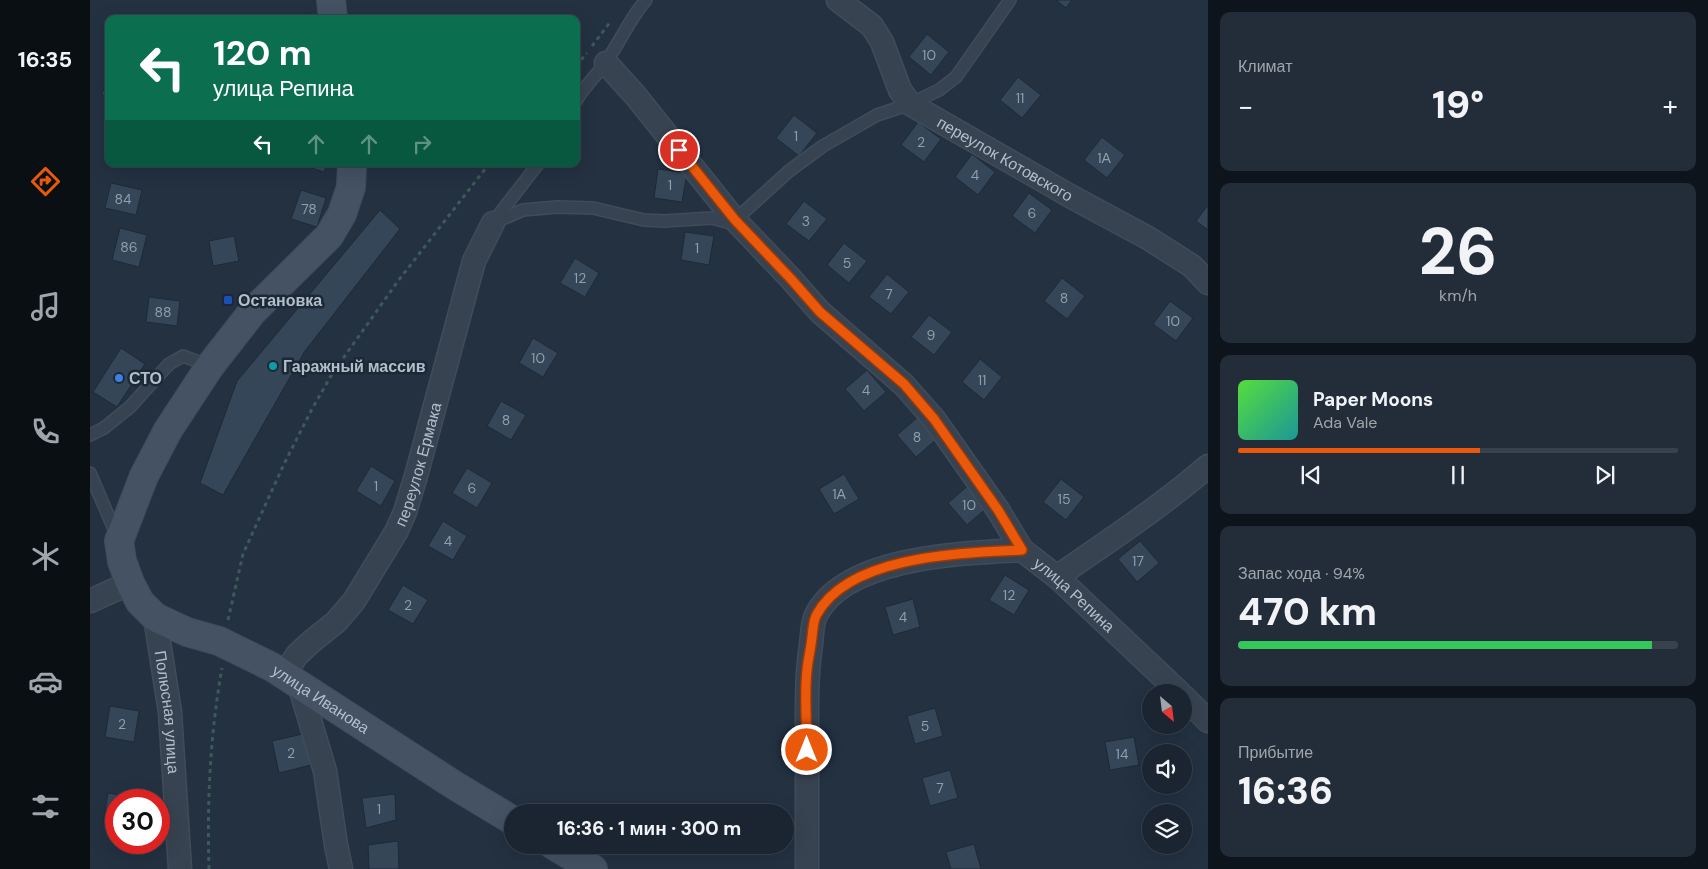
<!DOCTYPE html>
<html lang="ru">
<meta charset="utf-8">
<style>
body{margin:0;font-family:"DM Sans",sans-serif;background:#232d39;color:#f1f3f6;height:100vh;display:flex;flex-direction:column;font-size:19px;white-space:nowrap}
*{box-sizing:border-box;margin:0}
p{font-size:16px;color:#9fa5ab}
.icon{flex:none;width:28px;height:28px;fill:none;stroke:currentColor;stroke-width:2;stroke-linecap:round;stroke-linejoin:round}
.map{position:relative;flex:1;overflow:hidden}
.sheet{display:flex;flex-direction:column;gap:12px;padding:12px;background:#0e141b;width:500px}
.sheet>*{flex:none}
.top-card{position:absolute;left:15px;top:15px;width:475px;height:152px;border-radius:10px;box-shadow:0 5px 20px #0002,0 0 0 1px #38424d;background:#0b6e4f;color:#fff;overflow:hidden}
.needle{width:32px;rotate:152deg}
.buttons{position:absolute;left:1052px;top:684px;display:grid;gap:10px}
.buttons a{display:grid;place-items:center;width:50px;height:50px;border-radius:50%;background:#1a2531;box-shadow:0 5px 20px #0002,0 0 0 1px #38424d;font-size:25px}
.speed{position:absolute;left:15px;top:789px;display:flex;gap:10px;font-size:25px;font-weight:700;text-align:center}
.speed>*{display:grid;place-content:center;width:65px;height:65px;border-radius:50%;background:#1a2531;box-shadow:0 5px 20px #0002,0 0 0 1px #38424d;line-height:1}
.speed .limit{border:8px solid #d22;background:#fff;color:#111}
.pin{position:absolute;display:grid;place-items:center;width:42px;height:42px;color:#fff;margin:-21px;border:2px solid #fff;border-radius:50%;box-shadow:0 1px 5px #0007}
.me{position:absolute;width:55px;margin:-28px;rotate:0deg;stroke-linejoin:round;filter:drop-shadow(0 0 4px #0008)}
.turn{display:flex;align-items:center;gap:18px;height:105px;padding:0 25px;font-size:22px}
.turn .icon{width:65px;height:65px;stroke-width:2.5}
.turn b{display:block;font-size:35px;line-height:42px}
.lanes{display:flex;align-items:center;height:48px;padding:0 25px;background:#0003;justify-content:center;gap:25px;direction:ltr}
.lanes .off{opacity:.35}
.big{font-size:38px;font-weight:800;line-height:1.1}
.sheet .widget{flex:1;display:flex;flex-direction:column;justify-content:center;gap:8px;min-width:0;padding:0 18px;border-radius:10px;background:#232d39}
.sheet .dial{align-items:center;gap:0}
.dial b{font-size:65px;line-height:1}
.song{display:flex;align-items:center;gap:15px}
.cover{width:60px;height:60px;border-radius:8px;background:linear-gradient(135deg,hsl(110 70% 55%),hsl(180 70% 35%))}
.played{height:5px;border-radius:2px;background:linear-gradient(90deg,#ea580c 55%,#38424d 55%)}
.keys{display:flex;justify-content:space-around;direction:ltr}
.heat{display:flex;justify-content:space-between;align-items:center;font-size:28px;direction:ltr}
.charge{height:8px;border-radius:4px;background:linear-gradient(90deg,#34c759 94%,#38424d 0)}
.trip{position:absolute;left:414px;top:804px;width:290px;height:50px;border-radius:25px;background:#1a2531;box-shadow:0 5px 20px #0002,0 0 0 1px #38424d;font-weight:800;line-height:50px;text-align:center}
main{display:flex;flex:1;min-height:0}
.menu{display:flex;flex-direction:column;width:90px;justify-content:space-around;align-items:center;background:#0a0f14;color:#9fa5ab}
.menu .icon{width:35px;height:35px}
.menu .on{color:#ea580c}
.menu b{font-size:22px;color:#f1f3f6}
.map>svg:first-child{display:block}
.building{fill:#344657;stroke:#1e2a37}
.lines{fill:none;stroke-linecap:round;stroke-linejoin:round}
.lane-casing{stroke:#404c59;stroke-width:14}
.street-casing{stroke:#404c59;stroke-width:25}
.secondary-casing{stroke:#404c59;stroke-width:30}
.path{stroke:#3e5959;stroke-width:3;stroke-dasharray:4 4;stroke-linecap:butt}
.lane{stroke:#374350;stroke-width:11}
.street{stroke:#374350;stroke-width:22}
.secondary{stroke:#455264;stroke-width:28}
.route-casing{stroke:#983908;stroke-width:12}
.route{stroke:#ea580c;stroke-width:9}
.transit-dot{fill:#1a4fb4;stroke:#1c2835;stroke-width:2}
.culture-dot{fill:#0f9aa8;stroke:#1c2835;stroke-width:2}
.shop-dot{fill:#3f7fe0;stroke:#1c2835;stroke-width:2}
.labels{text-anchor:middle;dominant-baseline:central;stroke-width:5;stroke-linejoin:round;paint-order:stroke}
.number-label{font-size:14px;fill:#919eac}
.street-label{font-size:16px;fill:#b3becb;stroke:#1c2835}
.poi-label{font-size:16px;font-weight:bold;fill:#b3becb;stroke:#1c2835;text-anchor:start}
</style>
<main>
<nav class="menu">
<b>16:35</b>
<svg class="icon on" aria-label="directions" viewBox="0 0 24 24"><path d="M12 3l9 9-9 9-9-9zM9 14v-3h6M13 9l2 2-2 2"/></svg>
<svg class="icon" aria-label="music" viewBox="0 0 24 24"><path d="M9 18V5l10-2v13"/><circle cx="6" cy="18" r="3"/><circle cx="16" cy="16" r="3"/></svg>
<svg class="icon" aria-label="phone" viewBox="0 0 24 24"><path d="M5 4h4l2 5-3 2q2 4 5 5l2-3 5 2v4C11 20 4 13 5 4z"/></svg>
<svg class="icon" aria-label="climate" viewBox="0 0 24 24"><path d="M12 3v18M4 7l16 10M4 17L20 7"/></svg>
<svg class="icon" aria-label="car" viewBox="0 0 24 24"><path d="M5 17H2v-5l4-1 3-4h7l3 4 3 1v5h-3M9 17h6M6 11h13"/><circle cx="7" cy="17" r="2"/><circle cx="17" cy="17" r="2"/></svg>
<svg class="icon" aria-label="filters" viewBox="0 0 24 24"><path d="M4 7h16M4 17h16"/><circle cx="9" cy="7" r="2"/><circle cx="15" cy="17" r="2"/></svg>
</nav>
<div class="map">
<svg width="1118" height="869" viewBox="0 0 1118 869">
<rect width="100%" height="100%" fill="#233141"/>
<!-- building -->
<g class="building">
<polygon points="966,0 982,0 976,8"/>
<polygon points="221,13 222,19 193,19 193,18"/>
<polygon points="837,34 859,52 841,75 819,57"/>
<polygon points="19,68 19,96 12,95"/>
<polygon points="928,77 951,95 932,118 910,100"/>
<polygon points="704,115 727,133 709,156 686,138"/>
<polygon points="828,122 851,139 834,162 811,145"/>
<polygon points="1012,137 1035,155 1017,178 994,160"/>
<polygon points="882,154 905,172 888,195 865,177"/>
<polygon points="209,164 237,164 234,172"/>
<polygon points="568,169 597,173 592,202 564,198"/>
<polygon points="21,183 52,190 46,215 15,208"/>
<polygon points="211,190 236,198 227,227 201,219"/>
<polygon points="939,193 962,210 945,233 922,216"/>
<polygon points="714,201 737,219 719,241 696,224"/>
<polygon points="1118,205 1118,230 1106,221"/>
<polygon points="290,210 310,229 215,351 133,495 110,483 147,381"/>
<polygon points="30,228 57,235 49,267 22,260"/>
<polygon points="595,232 624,236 619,265 591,260"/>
<polygon points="144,236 149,261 123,266 119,241"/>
<polygon points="754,243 777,261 759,283 737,265"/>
<polygon points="485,258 509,273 495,297 470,283"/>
<polygon points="797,274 819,292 801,314 779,297"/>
<polygon points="972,278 995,296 977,319 954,301"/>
<polygon points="59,297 90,301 87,326 56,322"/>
<polygon points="1080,301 1103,318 1086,341 1063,324"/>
<polygon points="839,315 862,332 844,355 821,337"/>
<polygon points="443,338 468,353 453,377 429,363"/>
<polygon points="31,348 55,364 27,407 3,392"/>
<polygon points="890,359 912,377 894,400 872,382"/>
<polygon points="777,370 796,392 774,411 755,389"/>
<polygon points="411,401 436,415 421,440 397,426"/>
<polygon points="829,416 848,438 826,457 807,435"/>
<polygon points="281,466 305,481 291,506 266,491"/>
<polygon points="377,468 402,483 387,508 362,493"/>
<polygon points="754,474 769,499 744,514 729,489"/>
<polygon points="971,479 994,497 976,520 953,502"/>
<polygon points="880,484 899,506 877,525 858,503"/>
<polygon points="353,521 377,536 363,560 338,546"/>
<polygon points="1050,541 1069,563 1047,582 1028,559"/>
<polygon points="915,575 939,590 924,615 899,600"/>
<polygon points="313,585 338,600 323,624 298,610"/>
<polygon points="823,599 830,627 803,635 795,607"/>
<polygon points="20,706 49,711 44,742 15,737"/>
<polygon points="845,708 853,736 825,744 817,716"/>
<polygon points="213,734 221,765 189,773 182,741"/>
<polygon points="1044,737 1049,765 1020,770 1015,742"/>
<polygon points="860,770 868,798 840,806 832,778"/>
<polygon points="18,793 47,798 47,800 26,800 26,827 13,824"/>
<polygon points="305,794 306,820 276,828 272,798"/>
<polygon points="308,841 309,869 279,869 278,845"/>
<polygon points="884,844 891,869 861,869 856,852"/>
</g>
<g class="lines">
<defs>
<g id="lane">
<path d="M486,101C494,87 506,76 515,63C530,43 539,19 556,0"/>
<polyline points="645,220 699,171 733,146 787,115 820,104 849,90 866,77 920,0"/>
<polyline points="404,221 448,164"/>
<polyline points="403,223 433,210 467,207 503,208 554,220 574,221 622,218 644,224"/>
<polyline points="0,435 14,428 40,407 79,364 93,356 120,366"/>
<polyline points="0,473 27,536"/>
</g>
<g id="street">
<path id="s1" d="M748,0L782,26L792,42L810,90L820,104L980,196L1058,238L1102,266L1118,283"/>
<path id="s2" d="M516,63L545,95L645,220L701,279L730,312L814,385L844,419L908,510L932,550L967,577L1089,692"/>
<path d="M967,577C1018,541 1071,507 1118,466"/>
<polyline points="0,601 40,583"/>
<path id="s3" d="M65,617L80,712L90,869"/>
<path id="s4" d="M194,675L207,655L221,642L246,622L264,601L306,532L315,512L326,476L384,261L403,223"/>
<polyline points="209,684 235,771 246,845 251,869"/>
<polyline points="1094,697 1118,721"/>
<path d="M717,869C717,827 717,785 717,743C717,710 716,678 721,645C722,636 722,623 726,615C756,556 875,553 932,550"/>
</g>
<g id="secondary">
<polyline points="241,0 243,19"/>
<path id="s5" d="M262,164L261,187L252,214L239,236L163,311L120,366L78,430L54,476L29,541L32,561L40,583L50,602L65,617L97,632L129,641L182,667L364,785L422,820"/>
<polyline points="463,845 503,869"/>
</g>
</defs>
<!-- lane casing -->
<use href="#lane" class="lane-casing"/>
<!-- street casing -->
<use href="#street" class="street-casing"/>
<!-- secondary casing -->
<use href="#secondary" class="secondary-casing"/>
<!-- path -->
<g class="path">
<polyline points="502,46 521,21"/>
<polyline points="486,66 497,53"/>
<polyline points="138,620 153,554 194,464 222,409 242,374 308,281 399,164"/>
<path d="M119,869C117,801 120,735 132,668"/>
</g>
<!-- lane -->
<use href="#lane" class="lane"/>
<!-- street -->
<use href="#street" class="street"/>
<!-- secondary -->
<use href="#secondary" class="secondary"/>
</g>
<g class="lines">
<defs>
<path id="route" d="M589,150L645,220L701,279L730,312L814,384L844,419L908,510L932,550C873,553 760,555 727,614C723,620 723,630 722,637C721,648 718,659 717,670C714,696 717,724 717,750"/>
</defs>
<!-- route casing -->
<use href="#route" class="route-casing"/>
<!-- route -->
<use href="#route" class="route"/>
</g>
<!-- markers -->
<rect class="transit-dot" x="133" y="295" width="10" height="10" rx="2.5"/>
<circle class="culture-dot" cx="183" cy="366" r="5"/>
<circle class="shop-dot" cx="29" cy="378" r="5"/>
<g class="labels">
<!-- number labels -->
<g class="number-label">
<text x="839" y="55">10</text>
<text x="930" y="98">11</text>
<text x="706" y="136">1</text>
<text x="831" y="142">2</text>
<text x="1014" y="158">1А</text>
<text x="885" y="175">4</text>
<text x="580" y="185">1</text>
<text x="33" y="199">84</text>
<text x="219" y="209">78</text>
<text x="942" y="213">6</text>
<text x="716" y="221">3</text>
<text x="39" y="247">86</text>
<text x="607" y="248">1</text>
<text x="757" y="263">5</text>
<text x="490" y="278">12</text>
<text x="799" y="294">7</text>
<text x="974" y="298">8</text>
<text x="73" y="312">88</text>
<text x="1083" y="321">10</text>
<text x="841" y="335">9</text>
<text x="448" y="358">10</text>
<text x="892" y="380">11</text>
<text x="776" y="390">4</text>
<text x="416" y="420">8</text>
<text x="827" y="437">8</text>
<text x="286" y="486">1</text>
<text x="382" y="488">6</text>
<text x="749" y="494">1А</text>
<text x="974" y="499">15</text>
<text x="879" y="505">10</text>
<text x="358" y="541">4</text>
<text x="1048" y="561">17</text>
<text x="919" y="595">12</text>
<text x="318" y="605">2</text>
<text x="813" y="617">4</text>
<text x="32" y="724">2</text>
<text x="835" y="726">5</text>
<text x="201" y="753">2</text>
<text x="1032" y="754">14</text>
<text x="850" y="788">7</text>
<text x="289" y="809">1</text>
</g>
<!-- street labels -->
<g class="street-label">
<text stroke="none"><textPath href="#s1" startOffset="240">переулок Котовского</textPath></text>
<text stroke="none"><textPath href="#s4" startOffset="255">переулок Ермака</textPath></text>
<text stroke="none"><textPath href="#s2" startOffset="712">улица Репина</textPath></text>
<text stroke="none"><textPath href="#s5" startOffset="724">улица Иванова</textPath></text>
<text stroke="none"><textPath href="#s3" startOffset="96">Полюсная улица</textPath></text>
</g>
<!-- poi labels -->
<g class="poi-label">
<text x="148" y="300">Остановка</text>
<text x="193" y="366">Гаражный массив</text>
<text x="39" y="378">СТО</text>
</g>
</g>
</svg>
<div class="buttons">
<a><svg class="needle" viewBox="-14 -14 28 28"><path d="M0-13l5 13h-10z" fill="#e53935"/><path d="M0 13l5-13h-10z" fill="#9fa5ab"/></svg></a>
<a><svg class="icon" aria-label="sound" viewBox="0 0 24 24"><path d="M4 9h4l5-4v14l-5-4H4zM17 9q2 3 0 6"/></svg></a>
<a><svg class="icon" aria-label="layers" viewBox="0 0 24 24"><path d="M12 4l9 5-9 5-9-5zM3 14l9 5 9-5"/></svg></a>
</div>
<div class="speed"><div class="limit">30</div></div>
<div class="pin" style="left:589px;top:150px;background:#d93025"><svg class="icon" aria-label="arrive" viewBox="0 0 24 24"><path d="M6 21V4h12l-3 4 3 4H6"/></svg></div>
<svg class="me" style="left:717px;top:750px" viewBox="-20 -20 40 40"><circle r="17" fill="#ea580c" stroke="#fff" stroke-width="3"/><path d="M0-11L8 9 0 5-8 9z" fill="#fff"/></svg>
<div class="trip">16:36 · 1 мин · 300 m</div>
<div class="top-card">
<div class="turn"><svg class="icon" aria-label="left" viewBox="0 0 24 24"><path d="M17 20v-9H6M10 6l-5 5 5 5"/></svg><div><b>120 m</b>улица Репина</div></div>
<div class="lanes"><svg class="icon" aria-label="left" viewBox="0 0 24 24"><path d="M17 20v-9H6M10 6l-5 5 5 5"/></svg><svg class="icon off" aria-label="ahead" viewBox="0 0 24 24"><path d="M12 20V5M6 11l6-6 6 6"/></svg><svg class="icon off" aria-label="ahead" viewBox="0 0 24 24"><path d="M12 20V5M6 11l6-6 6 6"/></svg><svg class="icon off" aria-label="right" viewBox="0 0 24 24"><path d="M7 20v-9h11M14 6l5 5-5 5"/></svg></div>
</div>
</div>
<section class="sheet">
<div class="widget"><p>Климат</p>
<div class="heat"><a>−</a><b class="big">19°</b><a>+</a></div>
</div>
<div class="widget dial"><b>26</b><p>km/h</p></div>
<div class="widget">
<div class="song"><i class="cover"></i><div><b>Paper Moons</b><p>Ada Vale</p></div></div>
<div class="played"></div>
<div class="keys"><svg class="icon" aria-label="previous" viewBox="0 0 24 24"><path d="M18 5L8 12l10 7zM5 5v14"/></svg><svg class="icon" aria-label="pause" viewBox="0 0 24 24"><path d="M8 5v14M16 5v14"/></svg><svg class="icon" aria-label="next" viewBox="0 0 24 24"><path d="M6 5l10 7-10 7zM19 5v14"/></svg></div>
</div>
<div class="widget"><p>Запас хода · 94%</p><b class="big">470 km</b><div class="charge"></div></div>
<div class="widget"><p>Прибытие</p><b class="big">16:36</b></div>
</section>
</main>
